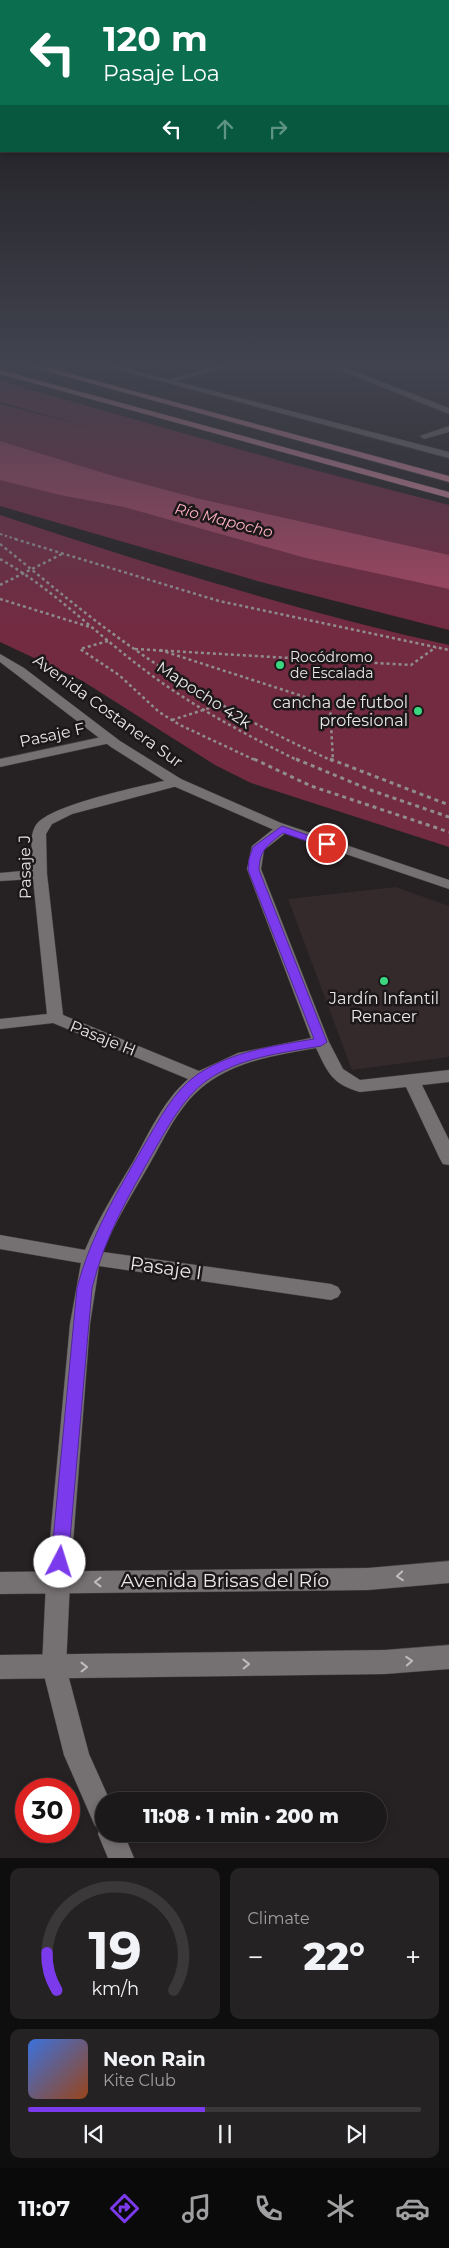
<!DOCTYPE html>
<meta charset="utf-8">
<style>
body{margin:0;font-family:Montserrat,sans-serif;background:#252223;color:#f1f3f6;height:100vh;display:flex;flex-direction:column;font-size:19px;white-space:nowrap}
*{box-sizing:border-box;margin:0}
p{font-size:16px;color:#a0a0a2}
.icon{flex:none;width:28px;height:28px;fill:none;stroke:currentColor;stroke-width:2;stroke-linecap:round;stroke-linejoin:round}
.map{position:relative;height:1858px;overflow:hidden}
.panel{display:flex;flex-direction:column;gap:10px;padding:10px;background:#0f0e0e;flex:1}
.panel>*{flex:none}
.hud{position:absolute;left:0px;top:0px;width:450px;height:152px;box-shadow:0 2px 8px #0003,0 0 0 1px #3a3839;background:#0b6e4f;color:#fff;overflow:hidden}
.speed{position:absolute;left:15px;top:1778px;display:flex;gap:10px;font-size:25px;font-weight:700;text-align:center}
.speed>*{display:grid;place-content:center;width:65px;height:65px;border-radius:50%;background:#1c191a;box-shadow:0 2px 8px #0003,0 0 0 1px #3a3839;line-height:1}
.speed .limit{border:8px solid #d22;background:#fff;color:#111}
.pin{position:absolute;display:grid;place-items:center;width:42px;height:42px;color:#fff;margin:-21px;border:2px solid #fff;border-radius:50%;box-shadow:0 1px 5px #0007}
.me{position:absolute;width:55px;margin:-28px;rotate:5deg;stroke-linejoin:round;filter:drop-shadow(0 0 4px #0008)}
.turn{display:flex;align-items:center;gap:18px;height:105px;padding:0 20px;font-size:22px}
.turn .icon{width:65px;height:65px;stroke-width:2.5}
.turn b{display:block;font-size:35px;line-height:42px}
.lanes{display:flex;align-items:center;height:48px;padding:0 20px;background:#0003;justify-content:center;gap:25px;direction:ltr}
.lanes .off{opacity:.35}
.big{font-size:38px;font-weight:800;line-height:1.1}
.panel .card{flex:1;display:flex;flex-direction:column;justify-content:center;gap:8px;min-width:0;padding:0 18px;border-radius:10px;background:#252223}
.panel .dial{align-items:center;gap:0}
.dial svg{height:130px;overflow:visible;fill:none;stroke:#3a3839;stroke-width:7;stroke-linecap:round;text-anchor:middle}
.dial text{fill:#f1f3f6;stroke:none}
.song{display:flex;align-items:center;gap:15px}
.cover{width:60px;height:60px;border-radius:8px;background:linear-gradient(135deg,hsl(220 70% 55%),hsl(20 70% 35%))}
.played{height:5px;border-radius:2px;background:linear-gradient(90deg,#7c3aed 45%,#3a3839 45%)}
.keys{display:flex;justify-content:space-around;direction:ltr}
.heat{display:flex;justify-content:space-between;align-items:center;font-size:28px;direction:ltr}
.panel .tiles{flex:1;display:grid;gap:10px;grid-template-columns:1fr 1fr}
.card:last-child{grid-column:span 2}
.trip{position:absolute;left:95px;top:1792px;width:292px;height:50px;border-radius:25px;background:#1c191a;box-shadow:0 2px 8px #0003,0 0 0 1px #3a3839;font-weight:800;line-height:50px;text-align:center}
.tab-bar{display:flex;height:80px;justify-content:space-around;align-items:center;background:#0b0a0a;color:#a0a0a2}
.tab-bar .icon{width:35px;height:35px}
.tab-bar .on{color:#7c3aed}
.tab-bar b{font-size:22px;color:#f1f3f6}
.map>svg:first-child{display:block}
.built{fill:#342a2c}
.green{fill:#732b42}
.water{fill:#a44662}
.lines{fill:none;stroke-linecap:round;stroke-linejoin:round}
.street-casing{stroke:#434041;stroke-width:1}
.secondary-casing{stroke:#434041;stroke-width:1}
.highway-casing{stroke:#434041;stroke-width:1}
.path-far2{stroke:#918d8e;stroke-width:2;stroke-dasharray:2.5 2.5;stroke-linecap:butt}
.path-far1{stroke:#918d8e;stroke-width:2.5;stroke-dasharray:3 3;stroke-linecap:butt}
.path{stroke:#918d8e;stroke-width:3;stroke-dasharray:4 4;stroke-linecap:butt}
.street{fill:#757071;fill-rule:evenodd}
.secondary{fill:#757071;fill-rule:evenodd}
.highway{fill:#cb8295;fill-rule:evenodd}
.oneway{stroke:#c0bdbe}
.route{fill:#7c3aed;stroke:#51269a}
.poi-dot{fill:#3bd77f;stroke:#1c1819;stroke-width:2}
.labels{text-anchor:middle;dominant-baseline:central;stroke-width:5;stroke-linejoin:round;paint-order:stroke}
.far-poi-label{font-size:14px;fill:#e9e6e7;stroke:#1c1819;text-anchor:start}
.far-water-label{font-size:15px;font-style:italic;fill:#feb0c3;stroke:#1c1819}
.street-label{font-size:16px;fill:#e9e6e7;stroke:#1c1819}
.poi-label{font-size:16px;fill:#e9e6e7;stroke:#1c1819;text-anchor:end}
.near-street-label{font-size:19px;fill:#e9e6e7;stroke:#1c1819}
</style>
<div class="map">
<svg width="449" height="1858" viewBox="0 0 449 1858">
<rect width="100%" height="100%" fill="#262122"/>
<!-- built -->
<polygon class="built" points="396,887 449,906 449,1057 352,1070 288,899"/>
<!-- green -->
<g class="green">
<polygon points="0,381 295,465 449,505 449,630 261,582 0,506 0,404 86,426 0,402"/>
<path d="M0,515C148,564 297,611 449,645V847L251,783L215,765L81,680L0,642Z"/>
</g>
<!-- water -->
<polygon class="water" points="0,441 110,475 196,498 449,555 449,589 306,558 124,507 60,495 0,480"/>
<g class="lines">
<defs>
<g id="street">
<polygon points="218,366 232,366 167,383 163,381"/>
<polygon points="330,366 341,366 449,408 449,414"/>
<polygon points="449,426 449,432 424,439 420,436"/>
<polygon points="111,735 117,739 115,742 0,767 0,759"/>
<path d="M176,778L181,779L183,782L181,785L72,814L52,824L46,834L47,874L63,1015L199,1071L238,1053L311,1038L247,869L252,846L277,826H287L289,829L287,832L264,850L261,869L329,1042L343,1069L360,1080L449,1070V1082L422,1085L449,1140V1165L443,1164L440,1159L406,1087L360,1092C332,1084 328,1073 316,1048C265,1057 214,1064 182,1109C169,1126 160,1146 149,1165C133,1193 115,1221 103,1252L331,1284L338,1287L341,1292L338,1297L331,1300L99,1266L90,1324L70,1582L66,1667L89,1754L110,1801H104V1834H124L134,1858H108L98,1834L100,1828L95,1826L64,1755L42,1667L46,1582L70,1324L81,1263L0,1249V1235L85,1250C98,1219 116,1190 133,1162C149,1133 163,1101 188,1079L53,1023L0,1029V1019L47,1014L33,879L0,881V873L33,870C33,857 28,837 36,825C50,804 148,785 176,778Z"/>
</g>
<g id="secondary">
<polygon points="104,366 117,366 449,452 449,458"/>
<polygon points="0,654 24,668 120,741 181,779 281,823 449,880 449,889 272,829 171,785 111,747 0,662"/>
<polygon points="449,1561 449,1583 368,1590 0,1594 0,1572 368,1568"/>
<polygon points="449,1645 449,1669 385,1674 0,1679 0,1655 385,1650"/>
</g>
<g id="highway">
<polygon points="28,366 41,366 449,476 449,482"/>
<polygon points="0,370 449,492 449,498 0,374"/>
</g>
</defs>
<!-- street casing -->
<use href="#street" class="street-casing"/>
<!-- secondary casing -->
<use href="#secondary" class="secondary-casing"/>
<!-- highway casing -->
<use href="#highway" class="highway-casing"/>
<!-- path-far2 -->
<polyline class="path-far2" points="0,534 19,540"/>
<!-- path-far1 -->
<g class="path-far1">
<polyline points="15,539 219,601 449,650"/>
<path d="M0,544C39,575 76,607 116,636C183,685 257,728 333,761"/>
<path d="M0,559C53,589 94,632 142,668C190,705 244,734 299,761"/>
<polyline points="0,585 64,553"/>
<polyline points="0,599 90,627"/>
<polyline points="108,641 80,649 119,675 159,712 180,725 257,761"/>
<polyline points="135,649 411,665 436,647"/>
<polyline points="160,650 330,705 333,761"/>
<polyline points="172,720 222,704"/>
</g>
<!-- path -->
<g class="path">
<polyline points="254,759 311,786 449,832"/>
<polyline points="296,759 373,791 449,817"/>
<polyline points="330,759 449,805"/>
</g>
<!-- street -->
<use href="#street" class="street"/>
<!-- secondary -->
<use href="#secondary" class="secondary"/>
<!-- highway -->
<use href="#highway" class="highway"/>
</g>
<!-- one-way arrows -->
<defs><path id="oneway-chevron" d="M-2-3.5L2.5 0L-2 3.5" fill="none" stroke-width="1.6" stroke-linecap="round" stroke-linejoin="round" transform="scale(1.25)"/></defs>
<g class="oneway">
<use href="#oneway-chevron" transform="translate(400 1576) rotate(175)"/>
<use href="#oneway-chevron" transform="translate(98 1582) rotate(180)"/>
<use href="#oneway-chevron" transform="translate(409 1661) rotate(-4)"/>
<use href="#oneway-chevron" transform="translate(246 1664) rotate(-1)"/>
<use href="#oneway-chevron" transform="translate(84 1667) rotate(-1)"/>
</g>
<!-- sky -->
<linearGradient id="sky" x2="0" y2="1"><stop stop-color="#151213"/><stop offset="0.58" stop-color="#41434f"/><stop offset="1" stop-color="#41434f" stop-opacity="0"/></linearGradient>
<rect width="449" height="626" fill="url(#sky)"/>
<!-- route -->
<path class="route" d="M282,826L333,844L327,848L283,833C269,844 259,850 259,870L327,1042L321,1046C282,1053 240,1057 206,1081C183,1098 168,1127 154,1151C128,1197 105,1236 92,1288L68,1562L66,1568L60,1570L54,1568L51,1562L77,1288C91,1235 116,1194 143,1147C158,1122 173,1091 198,1074C233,1051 273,1046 314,1039L248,870L249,859L253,847Z"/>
<!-- markers -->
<g class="poi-dot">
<circle cx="280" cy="665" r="5"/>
<circle cx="418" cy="711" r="5"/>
<circle cx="384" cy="981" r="5"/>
</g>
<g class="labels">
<!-- far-poi labels -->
<g class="far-poi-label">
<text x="290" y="657">Rocódromo<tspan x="290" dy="16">de Escalada</tspan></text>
</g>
<!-- far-water labels -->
<g class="far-water-label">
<text transform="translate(224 520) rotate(14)">Río Mapocho</text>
</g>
<!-- street labels -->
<g class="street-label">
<text transform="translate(204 695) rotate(33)">Mapocho 42k</text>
<text transform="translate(108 711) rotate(36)">Avenida Costanera Sur</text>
<text transform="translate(52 735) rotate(-12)">Pasaje F</text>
<text transform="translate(25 867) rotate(-91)">Pasaje J</text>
<text transform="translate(103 1038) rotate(22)">Pasaje H</text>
</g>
<!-- poi labels -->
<g class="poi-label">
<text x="408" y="702">cancha de futbol<tspan x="408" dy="18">profesional</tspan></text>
<text x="384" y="998" text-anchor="middle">Jardín Infantil<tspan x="384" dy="18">Renacer</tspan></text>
</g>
<!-- near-street labels -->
<g class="near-street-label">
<text transform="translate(166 1268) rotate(8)">Pasaje I</text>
<text x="225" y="1580">Avenida Brisas del Río</text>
</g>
</g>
</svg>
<div class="speed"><div class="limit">30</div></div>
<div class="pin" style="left:327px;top:844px;background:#d93025"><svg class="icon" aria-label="arrive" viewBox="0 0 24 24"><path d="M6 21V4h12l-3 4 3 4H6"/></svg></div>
<svg class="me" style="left:60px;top:1562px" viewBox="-20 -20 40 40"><circle r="19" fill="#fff"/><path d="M0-13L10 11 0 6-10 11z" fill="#7c3aed"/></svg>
<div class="trip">11:08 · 1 min · 200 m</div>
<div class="hud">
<div class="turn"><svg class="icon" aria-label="left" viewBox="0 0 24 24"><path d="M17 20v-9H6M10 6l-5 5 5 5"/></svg><div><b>120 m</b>Pasaje Loa</div></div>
<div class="lanes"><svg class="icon" aria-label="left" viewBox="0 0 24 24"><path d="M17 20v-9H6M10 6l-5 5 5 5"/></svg><svg class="icon off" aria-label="ahead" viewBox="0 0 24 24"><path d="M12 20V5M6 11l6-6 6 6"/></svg><svg class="icon off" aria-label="right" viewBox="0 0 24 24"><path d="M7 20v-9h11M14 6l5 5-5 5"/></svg></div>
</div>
</div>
<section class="panel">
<div class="tiles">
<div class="card dial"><svg viewBox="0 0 100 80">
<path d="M14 69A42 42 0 1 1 86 69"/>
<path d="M14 69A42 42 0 0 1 8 46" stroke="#7c3aed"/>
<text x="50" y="56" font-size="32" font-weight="700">19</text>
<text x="50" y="72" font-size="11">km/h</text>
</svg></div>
<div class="card"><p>Climate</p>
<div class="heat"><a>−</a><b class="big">22°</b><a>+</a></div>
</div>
<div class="card">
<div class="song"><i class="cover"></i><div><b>Neon Rain</b><p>Kite Club</p></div></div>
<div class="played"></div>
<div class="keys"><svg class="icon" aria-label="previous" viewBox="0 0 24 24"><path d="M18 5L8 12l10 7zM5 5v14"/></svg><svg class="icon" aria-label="pause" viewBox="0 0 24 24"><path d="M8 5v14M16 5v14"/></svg><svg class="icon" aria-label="next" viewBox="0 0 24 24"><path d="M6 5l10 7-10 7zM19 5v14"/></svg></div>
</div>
</div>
</section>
<nav class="tab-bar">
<b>11:07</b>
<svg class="icon on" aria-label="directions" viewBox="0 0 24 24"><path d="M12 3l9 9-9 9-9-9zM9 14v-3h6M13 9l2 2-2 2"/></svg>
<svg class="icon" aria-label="music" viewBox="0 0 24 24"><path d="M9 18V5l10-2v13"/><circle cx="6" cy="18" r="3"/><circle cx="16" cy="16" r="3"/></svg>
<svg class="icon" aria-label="phone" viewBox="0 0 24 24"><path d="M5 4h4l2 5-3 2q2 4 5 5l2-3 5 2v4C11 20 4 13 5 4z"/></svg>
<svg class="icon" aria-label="climate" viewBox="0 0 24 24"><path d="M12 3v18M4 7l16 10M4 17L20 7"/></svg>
<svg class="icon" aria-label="car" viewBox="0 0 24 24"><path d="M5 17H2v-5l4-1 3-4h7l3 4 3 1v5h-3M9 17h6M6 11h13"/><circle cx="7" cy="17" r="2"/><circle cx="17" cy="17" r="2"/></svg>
</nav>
